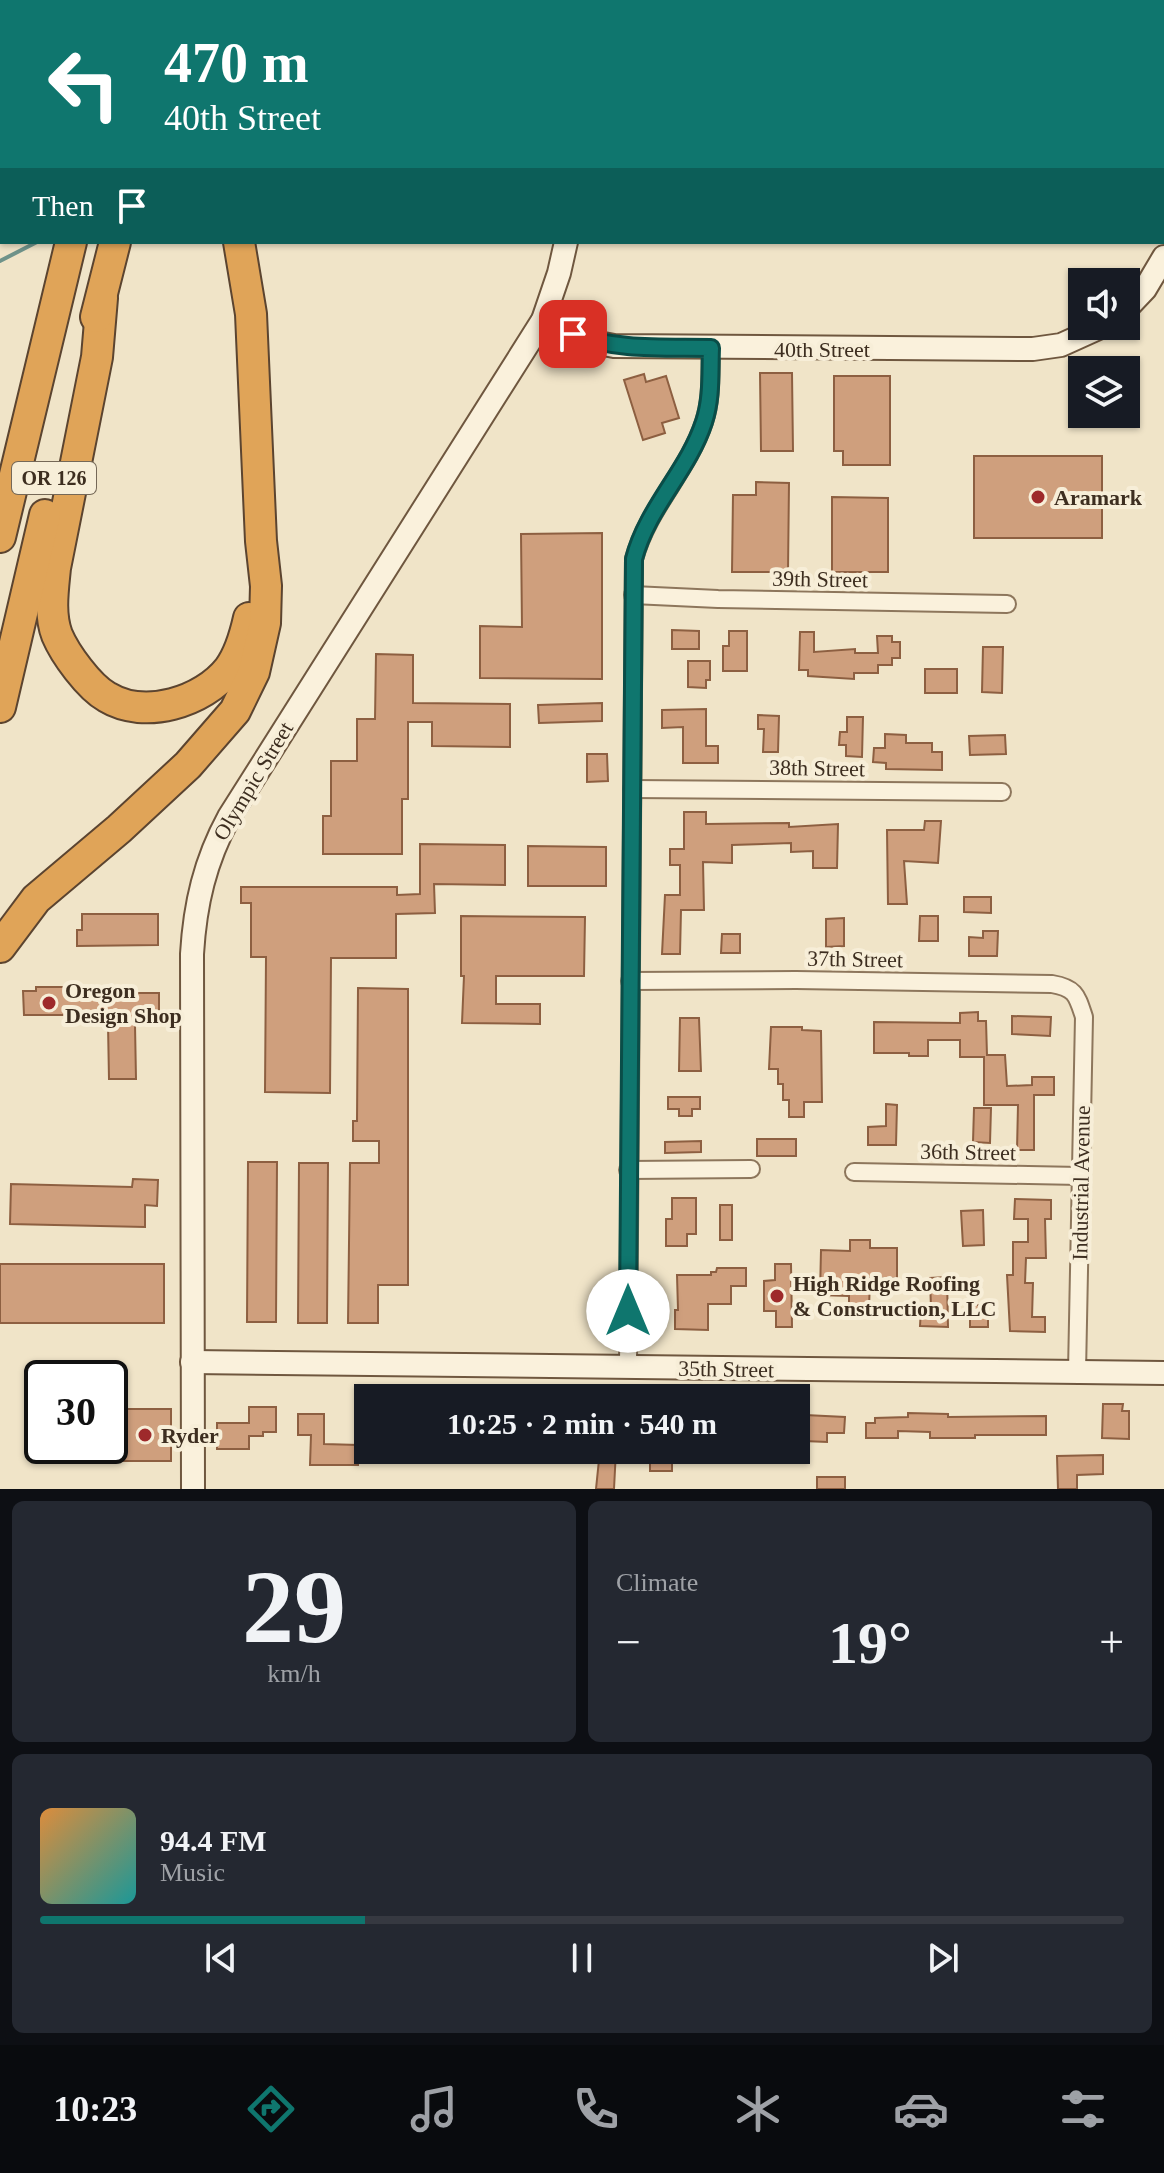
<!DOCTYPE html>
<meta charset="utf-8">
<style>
body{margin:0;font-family:"Times New Roman",serif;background:#242831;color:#f1f3f6;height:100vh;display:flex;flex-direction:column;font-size:30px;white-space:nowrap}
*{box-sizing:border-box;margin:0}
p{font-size:26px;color:#9ea1a6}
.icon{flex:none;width:44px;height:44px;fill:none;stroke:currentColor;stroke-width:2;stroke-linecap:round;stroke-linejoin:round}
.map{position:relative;height:1489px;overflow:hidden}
.sheet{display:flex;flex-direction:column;gap:12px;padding:12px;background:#0d0f14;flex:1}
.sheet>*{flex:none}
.guide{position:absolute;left:0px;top:0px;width:1164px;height:244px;box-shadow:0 2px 6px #0004;background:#0f766e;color:#fff;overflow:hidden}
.buttons{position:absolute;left:1068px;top:268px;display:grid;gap:16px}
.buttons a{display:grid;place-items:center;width:72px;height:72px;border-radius:0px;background:#171b24;box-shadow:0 2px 6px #0004;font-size:40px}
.speed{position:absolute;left:24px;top:1360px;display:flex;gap:16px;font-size:40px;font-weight:700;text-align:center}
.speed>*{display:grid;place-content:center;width:104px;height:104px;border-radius:50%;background:#171b24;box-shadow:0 2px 6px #0004;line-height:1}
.speed .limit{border:4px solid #111;border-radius:12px;background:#fff;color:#111}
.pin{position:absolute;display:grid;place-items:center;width:68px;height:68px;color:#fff;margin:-34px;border-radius:16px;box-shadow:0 4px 12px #0006}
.me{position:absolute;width:88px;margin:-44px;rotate:0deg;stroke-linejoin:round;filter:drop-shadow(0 0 6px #0008)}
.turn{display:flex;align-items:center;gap:28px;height:168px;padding:0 32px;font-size:36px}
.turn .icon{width:104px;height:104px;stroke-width:2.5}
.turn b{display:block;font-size:56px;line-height:68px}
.then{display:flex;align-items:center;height:76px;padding:0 32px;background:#0003;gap:16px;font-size:30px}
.big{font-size:60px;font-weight:700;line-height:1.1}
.sheet .tile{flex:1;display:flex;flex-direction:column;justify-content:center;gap:12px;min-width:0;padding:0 28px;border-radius:12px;background:#242831}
.sheet .dial{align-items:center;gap:0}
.dial b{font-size:104px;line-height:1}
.song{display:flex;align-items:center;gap:24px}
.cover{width:96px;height:96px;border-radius:12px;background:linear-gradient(135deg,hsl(30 70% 55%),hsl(180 70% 35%))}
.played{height:8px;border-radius:4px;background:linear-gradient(90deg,#0f766e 30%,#363941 30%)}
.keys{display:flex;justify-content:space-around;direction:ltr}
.heat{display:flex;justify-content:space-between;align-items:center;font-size:44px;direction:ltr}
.sheet .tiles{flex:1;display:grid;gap:12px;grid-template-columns:1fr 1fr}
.tile:last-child{grid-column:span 2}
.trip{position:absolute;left:354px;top:1384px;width:456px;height:80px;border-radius:0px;background:#171b24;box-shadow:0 2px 6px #0004;font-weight:700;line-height:80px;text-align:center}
.dock{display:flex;height:128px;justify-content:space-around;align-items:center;background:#090b0e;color:#9ea1a6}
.dock .icon{width:56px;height:56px}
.dock .selected{color:#0f766e}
.dock b{font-size:36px;color:#f1f3f6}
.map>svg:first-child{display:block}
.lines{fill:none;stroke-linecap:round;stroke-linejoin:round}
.stream{stroke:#6f938a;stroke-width:4}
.building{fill:#cf9f7d;stroke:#8d5f41;stroke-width:2}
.street-casing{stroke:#8d765c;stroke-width:20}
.secondary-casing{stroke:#6f573f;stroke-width:26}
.primary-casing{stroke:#5b4430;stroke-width:30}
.highway-casing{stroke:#5b4430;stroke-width:34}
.street{stroke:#faf1dc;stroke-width:16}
.secondary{stroke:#faf1dc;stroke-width:22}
.primary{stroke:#f3d9a0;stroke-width:26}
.highway{stroke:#e0a458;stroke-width:30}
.route-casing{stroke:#0a4d48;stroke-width:20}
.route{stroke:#0f766e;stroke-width:14}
.poi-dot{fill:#9e2a2b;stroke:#f7eed8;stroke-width:3}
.labels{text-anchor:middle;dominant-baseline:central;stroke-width:8;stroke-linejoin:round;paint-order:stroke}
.shield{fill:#f7eed8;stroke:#756857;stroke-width:2}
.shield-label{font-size:20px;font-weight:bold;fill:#3d2e20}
.street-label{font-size:22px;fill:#3d2e20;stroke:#f7eed8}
.poi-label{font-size:22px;font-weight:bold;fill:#3d2e20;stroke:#f7eed8;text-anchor:start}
</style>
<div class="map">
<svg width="1164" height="1489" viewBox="0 0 1164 1489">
<rect width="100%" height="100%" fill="#f0e4c8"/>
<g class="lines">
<!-- stream -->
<g class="stream">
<polyline points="230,2 234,0"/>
<polyline points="0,261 37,242"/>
</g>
</g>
<!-- building -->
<g class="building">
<polygon points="760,373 792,373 793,451 761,451"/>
<polygon points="644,374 646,382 666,376 679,418 662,423 665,433 643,440 624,380"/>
<polygon points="834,376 890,376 890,465 843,465 843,451 834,451"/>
<rect x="974" y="456" width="128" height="82"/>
<polygon points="756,482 789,483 788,572 732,572 733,495 756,495"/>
<polygon points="832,497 888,498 888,572 832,572"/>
<polygon points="602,533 602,679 480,678 480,626 522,627 521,534"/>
<polygon points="672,630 699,631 699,649 672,649"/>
<polygon points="729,631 747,631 747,671 723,671 723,646 729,646"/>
<polygon points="800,632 814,632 814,652 855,649 855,653 878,653 877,636 892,636 892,642 900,642 900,658 892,658 892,665 878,665 878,673 854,673 854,679 808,676 808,670 799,670"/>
<polygon points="983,647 1003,647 1002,693 982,692"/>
<polygon points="376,654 413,655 413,703 510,704 510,747 432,746 432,722 408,722 408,799 402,799 402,854 323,854 323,816 331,816 331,761 357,761 357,719 375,719"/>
<polygon points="688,661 710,661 710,680 706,680 706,688 688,687"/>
<rect x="925" y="669" width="32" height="24"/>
<polygon points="602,703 602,721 539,723 538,705"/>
<polygon points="706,709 706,746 718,746 718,763 683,763 683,727 662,728 662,710"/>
<polygon points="758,715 779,716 778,752 763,752 764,729 758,729"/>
<polygon points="847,717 863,717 862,757 846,756 846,745 839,745 840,732 847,732"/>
<polygon points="885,734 906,735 906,743 932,743 932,752 942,752 942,770 886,769 886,763 873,762 874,748 885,748"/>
<polygon points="1005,735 1006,754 970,755 969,736"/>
<polygon points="587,754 607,754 608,781 587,782"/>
<polygon points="684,812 706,812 706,824 789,823 789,827 838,824 837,868 813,868 813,851 791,852 791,843 732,845 732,863 703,862 704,910 681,910 680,954 662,954 665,895 680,895 680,865 670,865 670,849 684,849"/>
<polygon points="925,821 941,821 938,863 904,861 907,904 888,904 887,830 924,830"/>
<polygon points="420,844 505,845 505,885 434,884 435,913 396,914 396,958 331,958 330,1093 265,1092 266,957 251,957 251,903 241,903 241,887 397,887 397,895 420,894"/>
<polygon points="528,846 606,847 606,886 528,886"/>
<polygon points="964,897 991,897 991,913 964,912"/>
<polygon points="82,914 158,914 158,945 77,946 77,930 82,930"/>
<polygon points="461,916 585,917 584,976 496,976 496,1004 540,1004 540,1024 462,1023 464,976 461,976"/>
<polygon points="920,916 938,916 938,941 919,941"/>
<polygon points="844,918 844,946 826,947 826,919"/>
<polygon points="983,931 998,931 997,956 969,956 969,937 983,938"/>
<polygon points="722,934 740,934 740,953 721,953"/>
<polygon points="36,987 74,987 74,993 159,993 159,1025 135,1025 136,1079 109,1079 108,1025 84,1025 84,1015 24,1015 23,991 36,991"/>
<polygon points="358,988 408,989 408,1285 378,1285 378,1323 348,1323 350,1163 379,1163 379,1141 353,1141 353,1121 357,1121"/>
<polygon points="978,1012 978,1021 986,1021 987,1055 1005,1055 1007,1086 1032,1085 1032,1077 1054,1077 1054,1095 1034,1095 1034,1150 1017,1150 1018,1105 984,1105 984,1057 960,1057 960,1040 928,1040 928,1056 909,1056 909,1053 874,1053 874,1022 960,1023 960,1013"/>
<polygon points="1012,1016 1051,1017 1050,1036 1012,1034"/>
<polygon points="680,1018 699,1018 701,1071 679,1071"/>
<polygon points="771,1027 802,1027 802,1030 821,1031 822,1102 804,1102 804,1117 789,1117 789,1100 783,1100 783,1084 778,1084 778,1069 769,1069"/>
<polygon points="668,1097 700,1097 700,1109 692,1109 692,1116 679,1116 679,1109 668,1109"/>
<polygon points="886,1104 897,1105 896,1145 868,1145 868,1127 886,1126"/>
<polygon points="974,1108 991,1108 990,1143 973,1142"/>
<rect x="757" y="1139" width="39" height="17"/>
<polygon points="701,1141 701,1152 665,1153 665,1142"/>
<polygon points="248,1162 277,1162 276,1322 247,1322"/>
<polygon points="299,1163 328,1163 327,1323 298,1323"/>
<polygon points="133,1179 158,1180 157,1206 145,1205 145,1227 10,1224 11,1184 132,1187"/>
<polygon points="672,1198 696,1198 696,1234 687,1234 687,1246 666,1246 666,1219 672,1219"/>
<polygon points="1015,1199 1051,1200 1051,1219 1045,1219 1046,1258 1026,1258 1025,1283 1033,1283 1032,1317 1045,1317 1045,1332 1010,1331 1007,1275 1013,1275 1013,1242 1028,1242 1028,1219 1014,1219"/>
<rect x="720" y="1205" width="12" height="35"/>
<polygon points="983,1210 984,1245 963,1246 961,1211"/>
<polygon points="850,1240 870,1240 870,1248 897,1248 897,1278 870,1278 869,1309 849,1309 849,1296 820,1295 821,1250 850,1251"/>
<rect x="0" y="1264" width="164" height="59"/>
<polygon points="775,1264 791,1264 792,1327 776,1327 776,1311 764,1311 764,1281 775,1280"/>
<polygon points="717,1268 746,1268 746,1286 731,1286 731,1304 708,1304 708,1330 675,1329 675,1310 678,1310 677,1275 711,1275 711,1272 716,1272"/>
<polygon points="947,1277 948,1327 920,1326 921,1308 931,1308 930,1278"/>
<rect x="970" y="1305" width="18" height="22"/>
<polygon points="1103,1404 1123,1404 1122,1411 1129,1411 1129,1439 1102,1438"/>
<polygon points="249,1407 276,1407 276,1432 263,1432 263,1436 249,1436 249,1449 217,1449 217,1423 249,1423"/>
<rect x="119" y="1409" width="52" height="52"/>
<polygon points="908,1413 948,1414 948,1417 1046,1416 1046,1435 975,1435 975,1438 930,1438 930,1432 898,1431 898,1438 866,1438 866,1423 875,1423 875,1418 908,1417"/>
<polygon points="298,1414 324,1414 324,1444 358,1445 358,1465 310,1465 311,1435 298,1435"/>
<polygon points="805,1415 845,1417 844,1433 827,1433 827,1442 804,1441"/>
<polygon points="600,1450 616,1450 614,1489 596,1489"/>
<rect x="650" y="1450" width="22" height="21"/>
<polygon points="1103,1455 1103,1474 1077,1475 1077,1489 1058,1489 1057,1456"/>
<rect x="817" y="1477" width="28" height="12"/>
</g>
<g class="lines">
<defs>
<g id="street">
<polyline points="633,595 718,599 1007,604"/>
<polyline points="632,789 1002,792"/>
<path d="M630,981L796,980L1052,984C1076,988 1077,996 1084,1017L1077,1372"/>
<polyline points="628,1170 751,1169"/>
<polyline points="854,1172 1080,1176"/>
<path d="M628,1368L634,559C648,508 688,471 704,422C712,398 710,373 711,348"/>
</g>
<g id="secondary">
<polyline points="496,0 497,2"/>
<polyline points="428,2 432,0"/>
<polyline points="1126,309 1145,289 1164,257"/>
<polyline points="543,320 593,342 614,346 1033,349 1061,345 1103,326"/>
<polyline points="192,1362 1164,1373"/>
<path d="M193,1489L192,954C195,904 205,861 229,817L543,320L559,273L566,242"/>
</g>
<polyline id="primary" points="0,229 2,228"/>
<g id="highway">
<polyline points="128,2 129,0"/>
<polyline points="169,2 169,0"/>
<path d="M102,298L97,357L55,568C53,589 49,614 57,635C65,654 89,687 107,697C145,720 203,702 229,669C240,654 245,636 249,618"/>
<polyline points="96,317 115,242"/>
<polyline points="0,537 71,242"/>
<polyline points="0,707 45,515"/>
<polyline points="0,947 36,899 119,829 188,765 235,711 254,672 265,623 266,586 261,541 251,314 239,242"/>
</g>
</defs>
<!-- street casing -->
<use href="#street" class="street-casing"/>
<!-- secondary casing -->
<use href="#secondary" class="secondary-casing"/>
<!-- primary casing -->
<use href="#primary" class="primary-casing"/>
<!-- highway casing -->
<use href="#highway" class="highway-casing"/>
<!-- street -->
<use href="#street" class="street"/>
<!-- secondary -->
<use href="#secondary" class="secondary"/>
<!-- primary -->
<use href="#primary" class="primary"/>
<!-- highway -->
<use href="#highway" class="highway"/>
</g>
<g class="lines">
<defs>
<path id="route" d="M573,334C617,351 665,347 711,348C710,373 712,398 704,422C688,471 647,508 634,559L628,1311"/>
</defs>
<!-- route casing -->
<use href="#route" class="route-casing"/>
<!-- route -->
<use href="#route" class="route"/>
</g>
<!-- markers -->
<g class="poi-dot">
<circle cx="1038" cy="497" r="8"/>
<circle cx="49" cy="1003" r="8"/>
<circle cx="777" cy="1296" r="8"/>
<circle cx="145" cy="1435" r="8"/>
</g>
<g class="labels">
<!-- shield labels -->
<rect class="shield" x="12" y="462" width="84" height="32" rx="6"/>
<g class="shield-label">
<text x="54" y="478">OR 126</text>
</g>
<!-- street labels -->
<g class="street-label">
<text x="822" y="349">40th Street</text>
<text transform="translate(820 579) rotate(1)">39th Street</text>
<text transform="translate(817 768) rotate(1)">38th Street</text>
<text transform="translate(253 781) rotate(-59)">Olympic Street</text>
<text transform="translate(855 959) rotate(1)">37th Street</text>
<text transform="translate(968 1152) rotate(1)">36th Street</text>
<text transform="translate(1081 1183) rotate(-89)">Industrial Avenue</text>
<text transform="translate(726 1369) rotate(1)">35th Street</text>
</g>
<!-- poi labels -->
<g class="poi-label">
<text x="1054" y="497">Aramark</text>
<text x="65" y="990">Oregon<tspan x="65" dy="25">Design Shop</tspan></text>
<text x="793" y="1283">High Ridge Roofing<tspan x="793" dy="25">&amp; Construction, LLC</tspan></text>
<text x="161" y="1435">Ryder</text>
</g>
</g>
</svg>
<div class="buttons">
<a><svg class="icon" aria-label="sound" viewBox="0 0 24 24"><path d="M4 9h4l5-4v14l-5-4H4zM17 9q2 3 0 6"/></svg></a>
<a><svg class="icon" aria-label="layers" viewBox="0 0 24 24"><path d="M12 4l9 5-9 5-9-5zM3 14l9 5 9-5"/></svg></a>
</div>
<div class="speed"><div class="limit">30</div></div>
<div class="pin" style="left:573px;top:334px;background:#d93025"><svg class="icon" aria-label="arrive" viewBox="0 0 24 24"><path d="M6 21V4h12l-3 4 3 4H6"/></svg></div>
<svg class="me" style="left:628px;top:1311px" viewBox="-20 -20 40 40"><circle r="19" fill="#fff"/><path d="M0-13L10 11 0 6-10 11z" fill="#0f766e"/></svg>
<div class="trip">10:25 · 2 min · 540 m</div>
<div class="guide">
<div class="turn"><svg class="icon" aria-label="left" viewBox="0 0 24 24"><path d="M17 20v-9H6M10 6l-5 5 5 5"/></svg><div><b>470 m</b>40th Street</div></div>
<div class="then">Then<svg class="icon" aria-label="arrive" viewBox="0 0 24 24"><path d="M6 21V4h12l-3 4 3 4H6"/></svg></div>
</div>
</div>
<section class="sheet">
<div class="tiles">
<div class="tile dial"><b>29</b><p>km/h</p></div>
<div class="tile"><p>Climate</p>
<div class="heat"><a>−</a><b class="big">19°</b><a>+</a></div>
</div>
<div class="tile">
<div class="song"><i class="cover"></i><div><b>94.4 FM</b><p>Music</p></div></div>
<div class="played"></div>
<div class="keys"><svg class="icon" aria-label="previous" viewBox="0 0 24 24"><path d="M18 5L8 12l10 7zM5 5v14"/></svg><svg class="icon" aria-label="pause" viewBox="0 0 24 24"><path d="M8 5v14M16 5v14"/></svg><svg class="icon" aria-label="next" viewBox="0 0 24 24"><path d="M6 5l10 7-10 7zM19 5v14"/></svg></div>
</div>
</div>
</section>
<nav class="dock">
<b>10:23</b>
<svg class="icon selected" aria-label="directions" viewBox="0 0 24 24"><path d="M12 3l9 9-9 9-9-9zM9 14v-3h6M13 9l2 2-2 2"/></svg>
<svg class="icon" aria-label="music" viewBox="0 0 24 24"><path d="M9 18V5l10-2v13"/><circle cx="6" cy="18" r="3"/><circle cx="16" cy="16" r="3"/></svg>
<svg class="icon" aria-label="phone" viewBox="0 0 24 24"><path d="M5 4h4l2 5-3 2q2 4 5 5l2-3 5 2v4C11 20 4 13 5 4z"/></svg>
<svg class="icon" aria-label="climate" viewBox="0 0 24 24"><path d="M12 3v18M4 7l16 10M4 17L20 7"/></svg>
<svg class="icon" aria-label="car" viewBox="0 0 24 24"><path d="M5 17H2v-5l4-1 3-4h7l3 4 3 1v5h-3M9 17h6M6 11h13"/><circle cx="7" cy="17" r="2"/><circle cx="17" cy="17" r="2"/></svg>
<svg class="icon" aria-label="filters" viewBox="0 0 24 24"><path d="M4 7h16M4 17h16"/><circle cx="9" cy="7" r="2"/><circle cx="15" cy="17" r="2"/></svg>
</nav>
